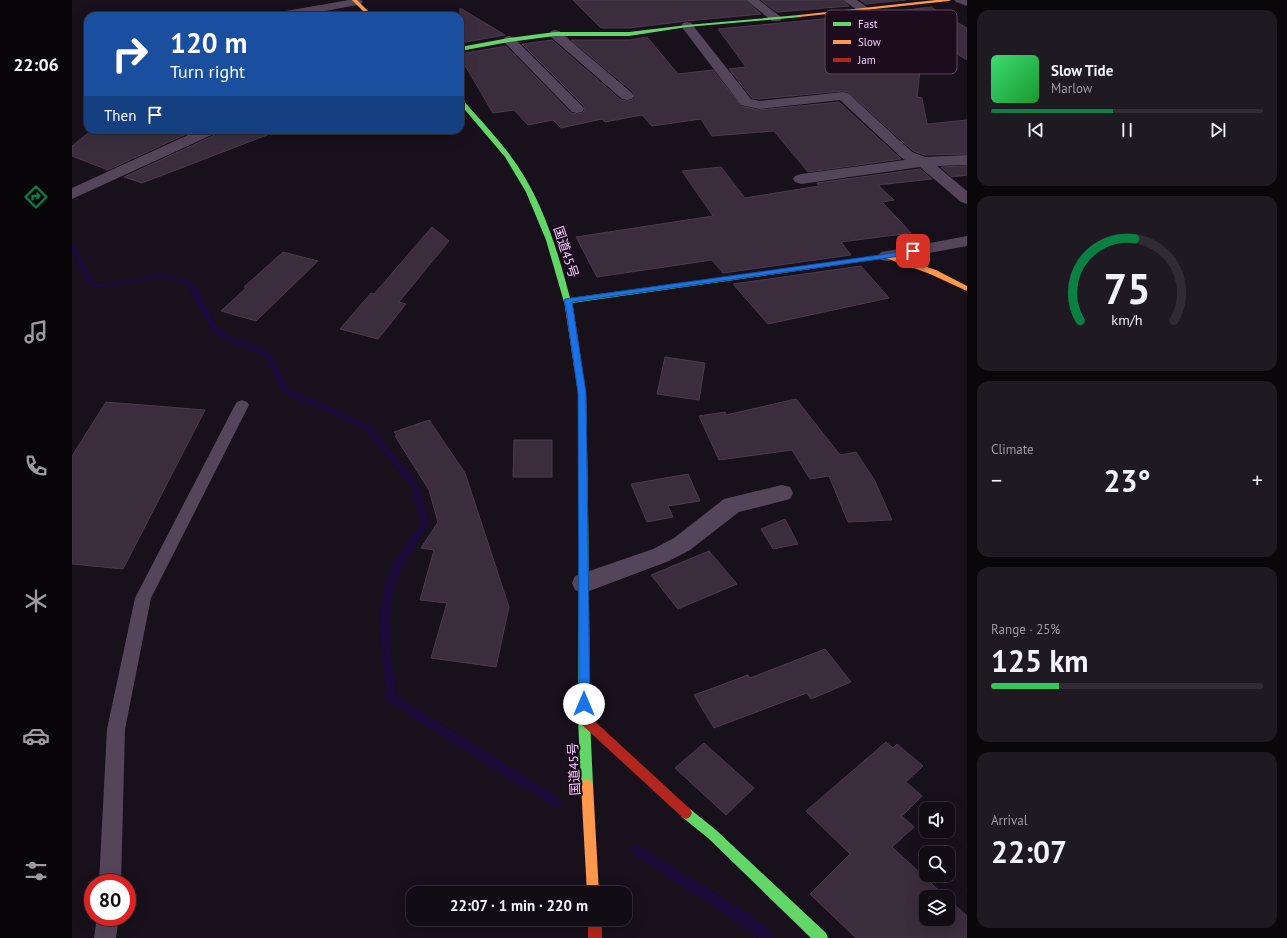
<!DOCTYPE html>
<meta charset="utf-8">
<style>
body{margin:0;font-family:"PT Sans","Noto Sans JP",sans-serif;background:#1f1a22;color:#f1f3f6;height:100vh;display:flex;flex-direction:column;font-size:15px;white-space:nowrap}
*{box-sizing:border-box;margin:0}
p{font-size:13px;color:#9c9ba0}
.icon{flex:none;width:22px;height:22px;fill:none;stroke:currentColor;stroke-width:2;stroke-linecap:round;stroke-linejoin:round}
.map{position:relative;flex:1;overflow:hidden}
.drawer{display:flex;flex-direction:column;gap:10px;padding:10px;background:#0a070b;width:320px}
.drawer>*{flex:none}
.top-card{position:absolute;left:12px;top:12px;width:380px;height:122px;border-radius:12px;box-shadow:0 4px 16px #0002,0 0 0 1px #312c34;background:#1a4fa0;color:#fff;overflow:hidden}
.tools{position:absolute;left:847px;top:802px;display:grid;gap:8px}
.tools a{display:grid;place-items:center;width:36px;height:36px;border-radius:8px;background:#120c14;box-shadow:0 4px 16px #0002,0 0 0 1px #312c34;font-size:20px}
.speed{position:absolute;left:12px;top:874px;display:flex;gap:8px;font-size:20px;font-weight:700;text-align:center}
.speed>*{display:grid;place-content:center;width:52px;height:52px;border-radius:50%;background:#120c14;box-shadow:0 4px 16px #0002,0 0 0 1px #312c34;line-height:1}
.speed .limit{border:6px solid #d22;background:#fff;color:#111}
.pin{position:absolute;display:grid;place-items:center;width:34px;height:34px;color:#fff;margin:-17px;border-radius:8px;box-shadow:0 2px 6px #0006}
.me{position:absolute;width:44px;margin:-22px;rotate:0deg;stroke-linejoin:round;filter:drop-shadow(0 0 3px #0008)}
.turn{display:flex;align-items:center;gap:14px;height:84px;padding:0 20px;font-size:18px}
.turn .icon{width:52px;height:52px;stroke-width:2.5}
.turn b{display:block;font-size:28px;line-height:34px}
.then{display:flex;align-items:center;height:38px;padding:0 20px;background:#0003;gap:8px;font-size:15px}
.big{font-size:30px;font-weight:700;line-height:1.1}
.drawer .tile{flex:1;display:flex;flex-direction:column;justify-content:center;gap:6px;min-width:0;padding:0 14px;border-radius:12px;background:#1f1a22}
.drawer .dial{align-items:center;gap:0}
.dial svg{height:104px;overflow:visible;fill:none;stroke:#312c34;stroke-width:7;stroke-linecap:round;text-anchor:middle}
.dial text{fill:#f1f3f6;stroke:none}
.song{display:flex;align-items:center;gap:12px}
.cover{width:48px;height:48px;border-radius:6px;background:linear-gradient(135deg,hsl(140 70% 55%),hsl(130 70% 35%))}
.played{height:4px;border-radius:2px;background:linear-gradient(90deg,#0b8043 45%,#312c34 45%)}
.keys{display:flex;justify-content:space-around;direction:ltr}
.heat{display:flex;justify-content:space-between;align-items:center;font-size:22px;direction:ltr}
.charge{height:6px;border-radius:3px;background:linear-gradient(90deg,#34c759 25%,#312c34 0)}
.trip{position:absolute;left:334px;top:886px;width:226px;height:40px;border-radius:12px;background:#120c14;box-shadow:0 4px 16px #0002,0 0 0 1px #312c34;font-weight:700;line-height:40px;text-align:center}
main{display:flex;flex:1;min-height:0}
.dock{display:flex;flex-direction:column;width:72px;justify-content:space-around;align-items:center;background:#070508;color:#9c9ba0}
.dock .icon{width:28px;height:28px}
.dock .on{color:#0b8043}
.dock b{font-size:18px;color:#f1f3f6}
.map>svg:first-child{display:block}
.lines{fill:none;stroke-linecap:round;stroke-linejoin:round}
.stream{fill:#190a37;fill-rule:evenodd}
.building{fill:#3b2d3d;stroke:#4b3a4f}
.lane{fill:#55455b;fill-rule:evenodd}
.street{fill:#55455b;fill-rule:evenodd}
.fast{fill:#63d668;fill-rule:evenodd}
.slow{fill:#ff974d;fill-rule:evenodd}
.jam{fill:#b3261e;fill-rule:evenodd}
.route{fill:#1a73e8;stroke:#114b97}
.labels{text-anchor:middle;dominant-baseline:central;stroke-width:4;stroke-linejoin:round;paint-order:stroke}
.street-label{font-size:13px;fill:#f4caff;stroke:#1c0c1e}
.key{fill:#1c0c1e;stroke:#5d4562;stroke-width:1}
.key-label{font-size:11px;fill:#f4caff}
</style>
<main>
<nav class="dock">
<b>22:06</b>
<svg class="icon on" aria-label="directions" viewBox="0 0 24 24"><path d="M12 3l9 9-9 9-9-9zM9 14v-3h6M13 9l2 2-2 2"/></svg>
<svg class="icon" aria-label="music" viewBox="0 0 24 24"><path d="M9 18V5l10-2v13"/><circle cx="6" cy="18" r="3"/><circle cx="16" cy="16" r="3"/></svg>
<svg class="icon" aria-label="phone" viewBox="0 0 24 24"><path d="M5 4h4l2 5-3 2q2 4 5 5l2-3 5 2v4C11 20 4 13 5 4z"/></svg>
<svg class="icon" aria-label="climate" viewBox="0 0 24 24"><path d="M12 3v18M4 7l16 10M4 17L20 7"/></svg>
<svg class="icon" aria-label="car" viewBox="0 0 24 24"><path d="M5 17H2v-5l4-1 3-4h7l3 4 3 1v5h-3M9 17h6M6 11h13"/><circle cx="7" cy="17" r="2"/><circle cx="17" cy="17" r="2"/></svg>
<svg class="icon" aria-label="filters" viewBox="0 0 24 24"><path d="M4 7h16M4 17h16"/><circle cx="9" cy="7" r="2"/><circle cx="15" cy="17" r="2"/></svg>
</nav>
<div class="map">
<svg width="895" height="938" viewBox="0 0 895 938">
<rect width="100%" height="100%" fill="#18101a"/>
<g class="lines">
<!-- stream -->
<g class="stream">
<path d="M0,242L3,244L22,282L26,284L89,274L115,279L123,284L146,328L158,336L189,348L199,354L216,388L298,425L346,483L358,523C348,540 336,555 328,573C310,611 321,657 325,696L488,798L490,802L488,806L484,808L480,806L316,702L314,699C311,662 302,620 313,584C320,561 336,542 348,523L339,486L292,429L210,392L193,358L183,352L152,340L140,331L121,298L117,287L110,283L89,278L25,288L16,285L0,251Z"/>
<polygon points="564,844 682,917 701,933 703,938 686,938 672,927 560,854 558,850 560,846"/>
</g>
</g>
<!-- building -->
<g class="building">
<polygon points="501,0 673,0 689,14 615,21 557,28 529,28"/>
<polygon points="689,0 770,0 777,6 705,12"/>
<polygon points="788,0 834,0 794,4"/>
<polygon points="859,7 895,28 895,60 852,34 845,97 850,98 855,124 895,120 895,154 853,155 841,151 776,92 771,91 687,99 680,98 657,69 674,67 646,29 793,15"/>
<polygon points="388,8 433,35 388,43"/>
<polygon points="575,37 606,74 641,70 669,106 687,110 767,102 829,159 736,172 702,131 640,136 629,119 580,126 570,115 533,122 530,119 489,128 481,120 456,125 442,110 421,113 388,57 388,54 434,46 499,113 505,114 510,113 513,110 511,105 450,44 480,40 549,100 555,101 560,100 563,97 561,92 499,40 557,40"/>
<polygon points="20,130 123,130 36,170 0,156 0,146"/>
<polygon points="147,130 202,130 203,132 70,183 52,177 145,134"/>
<polygon points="895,166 895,175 880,177 869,167"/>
<polygon points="649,167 673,198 747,186 745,183 848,169 860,179 806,185 822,200 810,202 839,233 769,242 779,255 651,273 640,260 525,277 504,237 641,216 610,171"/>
<polygon points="360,227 377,241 327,302 334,304 306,339 268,329 299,293 302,294"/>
<polygon points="211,252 246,261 184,321 149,311 174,288 172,287"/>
<polygon points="789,266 817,298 696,324 661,284"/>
<polygon points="593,357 633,363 627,400 585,394"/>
<polygon points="724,399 768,455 784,452 803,481 820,520 776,522 757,476 738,479 720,450 647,460 627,416 653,412 654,415"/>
<polygon points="34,402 133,410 51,569 0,564 0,456"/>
<polygon points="357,420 393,473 437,607 424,667 359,658 375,603 348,600 362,550 349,548 366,522 357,490 323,436 325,435 322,432"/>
<polygon points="442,440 480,440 480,477 441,477"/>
<polygon points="616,474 628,501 596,506 601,517 575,522 559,484"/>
<polygon points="713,519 726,544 701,549 689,529"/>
<polygon points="637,551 665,584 606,609 579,575"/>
<polygon points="753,649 779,682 739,699 735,693 642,728 622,695 676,675 678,678"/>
<polygon points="814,742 821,748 825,744 851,766 834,782 850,796 830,816 842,827 820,847 874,897 854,897 854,919 876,919 876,899 895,916 895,938 784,938 738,894 778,854 734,811"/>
<polygon points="632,743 682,788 654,815 603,768"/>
</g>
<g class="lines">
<!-- lane -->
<g class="lane">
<polygon points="170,400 175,402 177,405 79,598 53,729 49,883 27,883 35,729 63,598 163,405 165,402"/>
<polygon points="25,917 47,917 44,938 22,938"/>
</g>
<!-- street -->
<g class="street">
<polygon points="277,0 289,0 291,2 289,4 285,5 228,16 202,16 204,13 208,12"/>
<polygon points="674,0 687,0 710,18 708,21 700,21"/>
<polygon points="771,0 785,0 799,10 797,13 789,13"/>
<polygon points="882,0 895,0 895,6 884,2"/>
<polygon points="615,22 619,23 679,99 687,101 771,92 776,93 840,152 853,157 895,155 895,165 865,166 895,191 895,204 889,202 848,167 729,184 723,182 721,179 723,176 729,174 833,160 830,158 768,100 687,109 669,105 609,26 611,23"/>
<polygon points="483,30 487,31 560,93 562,96 560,99 555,100 550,99 479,37 477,34 479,31"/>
<polygon points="437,36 441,37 510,106 512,109 510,112 505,113 500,112 433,43 431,40 433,37"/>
<polygon points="127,130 146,130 144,133 0,199 0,188"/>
<polygon points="895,236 895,246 815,261 809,260 806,256 809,252 815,251"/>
<polygon points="710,485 718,487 721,493 718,499 667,512 618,550 597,561 512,593 503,590 500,583 503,576 581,549 602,538 652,499"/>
</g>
<!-- fast -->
<g class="fast">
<polygon points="727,15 729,15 729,17 615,27 557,36 483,36 437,42 388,51 388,47 437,38 483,32 557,32 615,25"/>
<path d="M388,98L390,99C409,121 429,141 445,165C472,205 486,252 498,298L732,266L736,268L732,270L500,303V309H494L474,240L454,192L433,157L388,104Z"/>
<polygon points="511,498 514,499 516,501 518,719 521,785 519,789 515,791 511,789 509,785 506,719 506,501 508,499"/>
<polygon points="614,807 618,809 644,830 754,933 756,938 739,938 636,838 610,817 608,813 610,809"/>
</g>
<!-- slow -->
<g class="slow">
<polygon points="280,0 285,0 301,16 296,16"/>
<polygon points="864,0 879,0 877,1 727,17 725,16 727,15"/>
<polygon points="815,254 864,270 895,286 895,291 858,274 814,258 732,270 728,268 732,266"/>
<polygon points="494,305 497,305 501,307 514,393 516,501 514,503 508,503 506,501 506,393 493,307"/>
<polygon points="515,779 519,781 521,785 527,893 515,893 509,785 511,781"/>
</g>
<!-- jam -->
<g class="jam">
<polygon points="512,714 516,715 618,809 620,813 618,817 614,819 610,817 508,723 506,719 508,715"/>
<rect x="516" y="919" width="14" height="19"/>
</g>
</g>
<!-- route -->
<polygon class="route" points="841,249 844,249 844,253 815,258 500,302 514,393 518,704 516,707 512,709 508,707 507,704 506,393 494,309 492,301 493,299 815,254"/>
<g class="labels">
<!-- street labels -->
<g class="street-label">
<text transform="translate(494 252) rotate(72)">国道45号</text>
<text transform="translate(502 769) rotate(-93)">国道45号</text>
</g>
</g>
<!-- legend -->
<rect x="753" y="10" width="132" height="64" rx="6" class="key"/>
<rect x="761" y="22" width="18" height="4" fill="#63d668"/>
<rect x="761" y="40" width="18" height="4" fill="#ff974d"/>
<rect x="761" y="58" width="18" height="4" fill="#b3261e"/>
<g class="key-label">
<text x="786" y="28">Fast</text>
<text x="786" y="46">Slow</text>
<text x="786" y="64">Jam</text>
</g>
</svg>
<div class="tools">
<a><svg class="icon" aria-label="sound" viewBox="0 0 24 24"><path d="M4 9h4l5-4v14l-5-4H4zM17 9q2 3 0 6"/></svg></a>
<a><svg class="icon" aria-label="search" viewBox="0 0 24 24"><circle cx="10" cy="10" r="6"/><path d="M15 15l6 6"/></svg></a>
<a><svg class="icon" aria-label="layers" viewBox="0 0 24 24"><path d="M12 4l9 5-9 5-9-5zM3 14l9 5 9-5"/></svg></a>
</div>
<div class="speed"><div class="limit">80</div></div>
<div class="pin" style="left:841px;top:251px;background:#d93025"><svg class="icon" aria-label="arrive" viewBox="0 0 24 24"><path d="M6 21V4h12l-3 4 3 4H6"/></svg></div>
<svg class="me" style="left:512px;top:704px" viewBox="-20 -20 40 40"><circle r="19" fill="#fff"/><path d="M0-13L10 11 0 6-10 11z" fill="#1a73e8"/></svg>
<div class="trip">22:07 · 1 min · 220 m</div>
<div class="top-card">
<div class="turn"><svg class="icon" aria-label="right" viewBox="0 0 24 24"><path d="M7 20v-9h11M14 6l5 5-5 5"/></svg><div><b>120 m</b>Turn right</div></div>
<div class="then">Then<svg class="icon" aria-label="arrive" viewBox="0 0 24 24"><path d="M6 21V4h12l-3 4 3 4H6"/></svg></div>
</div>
</div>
<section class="drawer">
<div class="tile">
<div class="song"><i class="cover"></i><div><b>Slow Tide</b><p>Marlow</p></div></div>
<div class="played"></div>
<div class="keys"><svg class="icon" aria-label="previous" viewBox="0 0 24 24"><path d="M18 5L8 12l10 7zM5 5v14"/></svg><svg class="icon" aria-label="pause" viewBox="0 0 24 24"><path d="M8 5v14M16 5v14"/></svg><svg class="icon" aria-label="next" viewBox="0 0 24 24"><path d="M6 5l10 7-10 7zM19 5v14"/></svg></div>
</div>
<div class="tile dial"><svg viewBox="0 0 100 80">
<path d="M14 69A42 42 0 1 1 86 69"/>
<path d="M14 69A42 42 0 0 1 56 6" stroke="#0b8043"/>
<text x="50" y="56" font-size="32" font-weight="700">75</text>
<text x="50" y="72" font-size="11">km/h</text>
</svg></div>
<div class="tile"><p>Climate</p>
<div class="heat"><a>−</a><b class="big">23°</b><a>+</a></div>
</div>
<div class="tile"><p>Range · 25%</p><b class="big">125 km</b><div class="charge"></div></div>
<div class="tile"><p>Arrival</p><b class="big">22:07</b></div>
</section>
</main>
